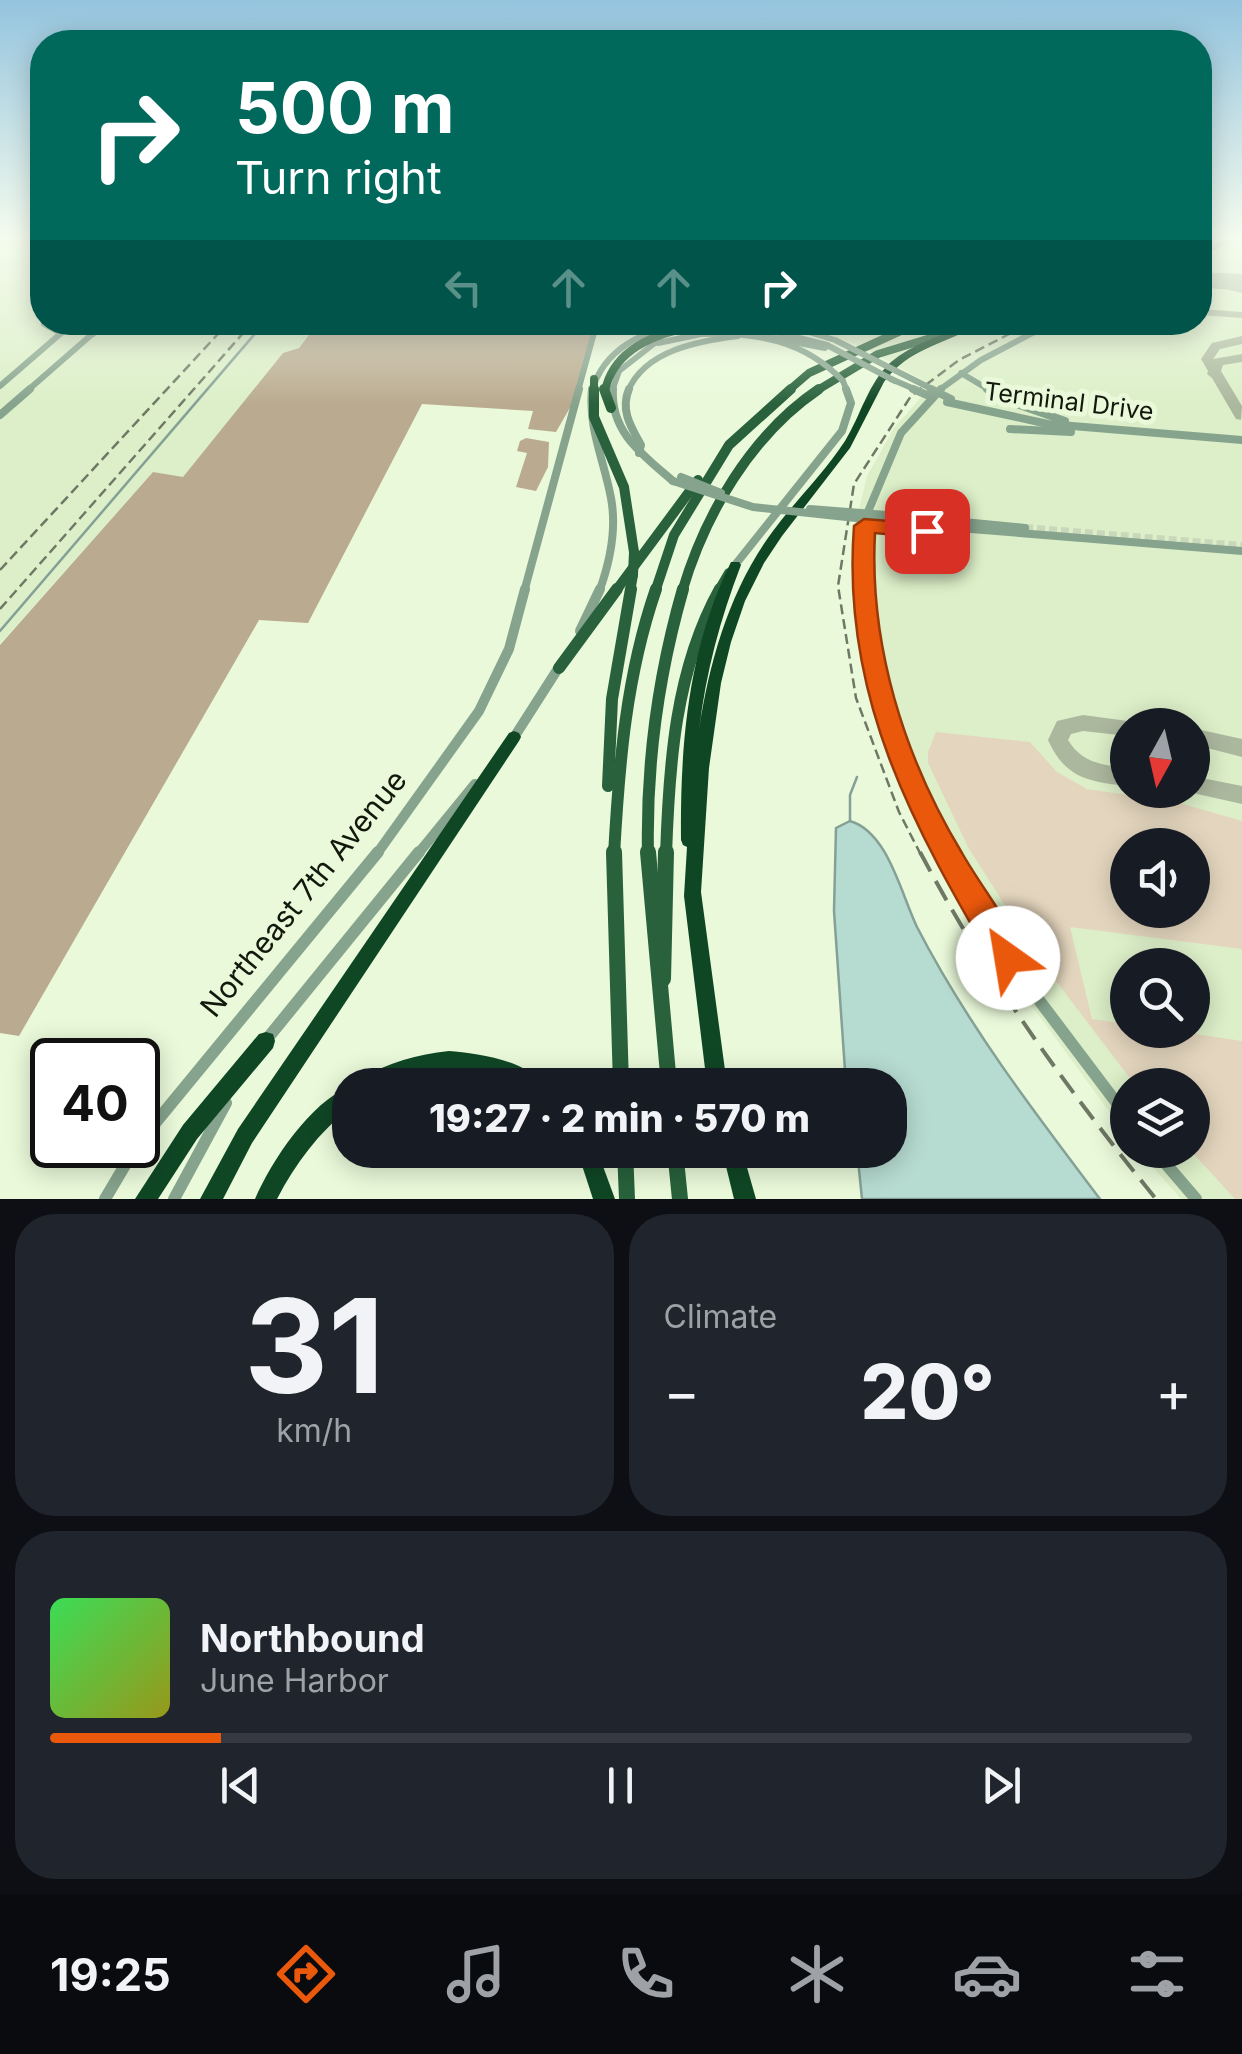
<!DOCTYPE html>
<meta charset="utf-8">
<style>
body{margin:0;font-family:Inter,sans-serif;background:#20242c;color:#f1f3f6;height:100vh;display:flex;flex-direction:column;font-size:38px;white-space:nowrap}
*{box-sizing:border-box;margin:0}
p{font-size:32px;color:#9ea1a6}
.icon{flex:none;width:55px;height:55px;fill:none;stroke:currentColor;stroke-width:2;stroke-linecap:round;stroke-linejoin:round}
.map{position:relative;height:1199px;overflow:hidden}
.panel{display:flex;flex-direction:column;gap:15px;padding:15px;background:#0d0f14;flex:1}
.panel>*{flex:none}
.guide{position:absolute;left:30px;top:30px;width:1182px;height:305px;border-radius:40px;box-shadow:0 5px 25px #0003;background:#00695c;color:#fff;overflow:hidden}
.needle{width:65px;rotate:188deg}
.fabs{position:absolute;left:1110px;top:708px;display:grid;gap:20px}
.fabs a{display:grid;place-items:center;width:100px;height:100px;border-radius:50%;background:#171b24;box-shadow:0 5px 25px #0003;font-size:50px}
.speed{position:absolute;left:30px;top:1038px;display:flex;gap:20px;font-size:50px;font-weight:700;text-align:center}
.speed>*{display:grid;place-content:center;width:130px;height:130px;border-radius:50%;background:#171b24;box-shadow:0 5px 25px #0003;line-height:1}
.speed .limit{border:5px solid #111;border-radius:15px;background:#fff;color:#111}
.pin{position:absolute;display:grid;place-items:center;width:85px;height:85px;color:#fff;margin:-42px;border-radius:20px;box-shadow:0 5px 15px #0006}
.me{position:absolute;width:110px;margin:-55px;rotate:328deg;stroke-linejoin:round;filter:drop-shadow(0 0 8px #0008)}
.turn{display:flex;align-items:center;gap:35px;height:210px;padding:0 40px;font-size:45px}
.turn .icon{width:130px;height:130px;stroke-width:2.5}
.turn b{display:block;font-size:70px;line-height:85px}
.lanes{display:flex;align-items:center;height:95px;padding:0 40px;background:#0003;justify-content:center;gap:50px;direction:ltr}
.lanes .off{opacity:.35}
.big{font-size:75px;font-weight:800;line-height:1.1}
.panel .tile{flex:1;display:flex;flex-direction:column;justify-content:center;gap:15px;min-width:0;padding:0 35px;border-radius:40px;background:#20242c}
.panel .dial{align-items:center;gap:0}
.dial b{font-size:130px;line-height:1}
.song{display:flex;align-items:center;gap:30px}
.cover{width:120px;height:120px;border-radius:15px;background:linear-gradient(135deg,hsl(130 70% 55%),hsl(60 70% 35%))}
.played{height:10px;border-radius:5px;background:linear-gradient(90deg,#ea580c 15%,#363941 15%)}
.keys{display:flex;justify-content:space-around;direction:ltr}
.heat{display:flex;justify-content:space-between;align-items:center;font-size:55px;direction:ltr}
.panel .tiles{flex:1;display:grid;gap:15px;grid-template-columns:1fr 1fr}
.tile:last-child{grid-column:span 2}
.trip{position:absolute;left:332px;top:1068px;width:575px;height:100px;border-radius:40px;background:#171b24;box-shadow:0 5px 25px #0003;font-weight:800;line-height:100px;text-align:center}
.tab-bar{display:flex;height:160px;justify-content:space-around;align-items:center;background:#090b0e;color:#9ea1a6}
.tab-bar .icon{width:70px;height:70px}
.tab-bar .active{color:#ea580c}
.tab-bar b{font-size:45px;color:#f1f3f6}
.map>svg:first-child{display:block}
.built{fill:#dcefc8;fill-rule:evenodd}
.green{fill:#e4d6be;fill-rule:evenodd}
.forest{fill:#baab90}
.water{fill:#b6dbd0;stroke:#85a096;stroke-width:2.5}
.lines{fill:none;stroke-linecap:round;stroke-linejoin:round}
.stream{stroke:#85a096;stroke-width:2.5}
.taxiway{fill:#acb89e;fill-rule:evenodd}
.runway{fill:#acb89e;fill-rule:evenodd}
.minor-tunnel-far1{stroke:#c9d7ba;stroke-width:6;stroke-dasharray:6 2.5;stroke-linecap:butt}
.minor-tunnel{stroke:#c9d7ba;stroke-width:8;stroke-dasharray:8 4;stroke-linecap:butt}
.major-tunnel{stroke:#c9d7ba;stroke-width:8;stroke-dasharray:8 4;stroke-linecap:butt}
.minor-far3{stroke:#86a38d;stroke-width:6}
.minor-far2{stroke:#86a38d;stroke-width:8}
.minor-far1{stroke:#86a38d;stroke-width:10}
.minor{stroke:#86a38d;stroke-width:12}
.major-far3{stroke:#28613b;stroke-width:8}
.major-far2{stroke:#28613b;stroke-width:10}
.major-far1{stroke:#28613b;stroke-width:12}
.major{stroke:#28613b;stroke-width:16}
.highway{fill:#0f4725;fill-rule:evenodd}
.rail-far1{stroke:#6e7864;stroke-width:2.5;stroke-dasharray:10 5;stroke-linecap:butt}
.rail{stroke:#6e7864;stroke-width:4;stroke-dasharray:22 11;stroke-linecap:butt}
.minor-bridge-far1{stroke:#86a38d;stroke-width:6}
.minor-bridge{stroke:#86a38d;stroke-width:8}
.major-bridge{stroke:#28613b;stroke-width:10}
.route{fill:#ea580c;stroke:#983908;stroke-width:2.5}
.labels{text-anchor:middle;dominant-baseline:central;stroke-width:10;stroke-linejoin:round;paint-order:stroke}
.far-street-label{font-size:25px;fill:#13180d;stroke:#e9f9d9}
.street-label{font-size:30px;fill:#13180d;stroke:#e9f9d9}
</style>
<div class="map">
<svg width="1242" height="1199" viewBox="0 0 1242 1199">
<rect width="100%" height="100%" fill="#e9f9d9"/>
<!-- built -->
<g class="built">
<polygon points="0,237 42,237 42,322 318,323 299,348 283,353 183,478 153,472 0,644"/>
<path d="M1242,239V1199H1181L1138,1150H1192V1085H1128L1127,1136L986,943L931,845L875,718L859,651L852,594L853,535L867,476L894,428L932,385L864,348L799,323L1200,322V258ZM1128,725H1192V790H1128ZM1128,845H1192V910H1128ZM1128,965H1192V1030H1128Z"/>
</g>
<!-- green -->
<path class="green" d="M936,732L1030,742L1057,772L1087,789L1176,802L1242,821V949L1070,927L1092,1019L1127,1024L1128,1030H1169L1242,1041V1199H1235L1190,1150L1192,1085H1135L1037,956L968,847L928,763V752ZM1128,845H1192V910H1128Z"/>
<!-- forest -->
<g class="forest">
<polygon points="318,323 595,323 571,406 556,432 528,429 533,411 422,404 308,623 259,620 19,1036 0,1033 0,645 153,472 183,477 283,353 299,348"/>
<polygon points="526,438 549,442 548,467 536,491 516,487 527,453 517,451 520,441"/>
</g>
<!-- water -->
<path class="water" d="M850,821C888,832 901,894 917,927C967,1024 1034,1112 1100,1199H862L857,1150H890V1085H846L834,911L836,828Z"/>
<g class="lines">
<!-- stream -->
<g class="stream">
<polyline points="0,631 265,322"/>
<polyline points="850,821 850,795 857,777"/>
</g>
<!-- taxiway -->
<g class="taxiway">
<polygon points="1200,277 1242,287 1242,293 1200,283"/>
<polygon points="1200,309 1242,312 1242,318 1200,315"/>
<path d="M1087,322H1132C1122,328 1097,328 1087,322Z"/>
<polygon points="1242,336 1242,344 1220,349 1213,359 1242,354 1242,362 1223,365 1221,371 1242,406 1241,420 1236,419 1212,378 1207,374 1208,371 1201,359 1212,343"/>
<path d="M1083,715L1135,722L1137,725H1128V736L1083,731L1071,734L1068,740C1082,763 1102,765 1128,768V786C1089,782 1065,778 1048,740L1057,721Z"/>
<polygon points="1192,728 1242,739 1242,757 1192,744"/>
<polygon points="1192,776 1242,786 1242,804 1184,791 1192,790"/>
</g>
<!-- runway -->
<polygon class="runway" points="1200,272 1242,274 1242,290 1200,288"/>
<!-- minor-tunnel-far1 -->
<polyline class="minor-tunnel-far1" points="1038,330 1053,322"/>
<!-- minor-tunnel -->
<polyline class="minor-tunnel" points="1025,528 1242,546"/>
<!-- major-tunnel -->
<polyline class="major-tunnel" points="969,327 982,322"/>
<!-- minor-far3 -->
<g class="minor-far3">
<polyline points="1200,254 1235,237"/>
<polyline points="44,324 61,333"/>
<polyline points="72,329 95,327 93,334"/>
<polyline points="704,329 767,330"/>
<polyline points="763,336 825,348"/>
<polyline points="658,343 701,334"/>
<polyline points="961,373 991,391"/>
<polyline points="843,381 847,391"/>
<polyline points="0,386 74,322"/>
<polyline points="27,391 106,322"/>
<polyline points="578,391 597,322"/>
<path d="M592,391C604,348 643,332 683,322"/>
<polyline points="612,391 619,371 660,339"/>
<path d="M628,391C645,350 699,341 738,336"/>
<polyline points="938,391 981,360 1038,330"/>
</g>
<!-- minor-far2 -->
<g class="minor-far2">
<path d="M592,389C588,428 604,460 611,498C617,530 610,562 599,592"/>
<path d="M613,389C610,432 643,455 673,481"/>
<path d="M629,389C620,410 631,427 641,445L639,453"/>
<polyline points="987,389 1005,400 1065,421"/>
<polyline points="947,402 1048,424 1242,440"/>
<polyline points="0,415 30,389"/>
<polyline points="1010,429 1071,432"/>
<polyline points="912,517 1025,528"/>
<polyline points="921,525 1242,551"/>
<polyline points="865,526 927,531"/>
<polyline points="735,565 842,431 851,403 846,389"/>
<polyline points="524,592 579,389"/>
<polyline points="862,592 867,514 901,433 941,389"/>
</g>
<!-- minor-far1 -->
<g class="minor-far1">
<polyline points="862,589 862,603 880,698 916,794 948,855"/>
<polyline points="580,631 600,589"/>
<polyline points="511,742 559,667"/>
<polyline points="376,855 479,711 509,649 525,589"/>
<polyline points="417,855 475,784"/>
</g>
<!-- minor -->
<g class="minor">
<polyline points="947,852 1020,975 1128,1118"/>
<polyline points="267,1039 419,852"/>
<polyline points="138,1144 378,852"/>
<polyline points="1154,1150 1196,1199"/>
<polyline points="105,1199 137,1145"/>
<polyline points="174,1199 226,1103"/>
</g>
<!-- major-far3 -->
<g class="major-far3">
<polyline points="594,379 594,391"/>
<path d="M605,391C624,297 811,326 883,322"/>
<polyline points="788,391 809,373 916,324"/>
<polyline points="816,391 878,354 960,329"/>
</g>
<!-- major-far2 -->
<g class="major-far2">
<polyline points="594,389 594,417 624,487 634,552"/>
<polyline points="604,389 611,408"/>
<polyline points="615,592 698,480"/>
<polyline points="630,592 633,575"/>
<polyline points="655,592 674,535 729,445 791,389"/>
<path d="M682,592C705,514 751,435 819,389"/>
<polyline points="718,592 729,573"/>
</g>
<!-- major-far1 -->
<g class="major-far1">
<polyline points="559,668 617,589"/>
<polyline points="608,786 612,699 631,589"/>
<path d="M614,855C619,764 626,676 656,589"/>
<path d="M648,855C646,765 658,676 683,589"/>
<path d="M666,855C669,765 675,670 720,589"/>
</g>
<!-- major -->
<g class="major">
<polyline points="614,852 621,1085"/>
<polyline points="648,852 669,1085"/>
<polyline points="663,979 666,852"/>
<polyline points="625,1150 627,1199"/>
<polyline points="675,1150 680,1199"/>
</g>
<!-- highway -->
<g class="highway">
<path d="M966,325L973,327C941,346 909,348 884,382L850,448L782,536L764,563L745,601L731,642L721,683L709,768L701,892L727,1085H707L684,896L687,847L683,845L681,840C680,745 688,649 731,562H739L741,565C720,619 706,672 699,730C710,659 730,589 773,531C796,500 824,473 845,441C861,415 868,383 891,362C912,344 940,336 966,325Z"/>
<polygon points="514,731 519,733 521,737 519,741 252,1143 223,1199 200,1199 238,1129 509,733"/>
<polygon points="266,1032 273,1034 275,1041 273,1048 197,1139 158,1199 135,1199 183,1125 259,1034"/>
<path d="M449,1051C475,1053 529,1060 541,1085H512L491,1076L470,1072L449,1071L407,1077L388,1085H357L360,1078C389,1063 417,1054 449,1051Z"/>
<path d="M350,1086V1108C319,1132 295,1164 277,1199H255C272,1160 310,1103 350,1086Z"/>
<polygon points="577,1150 597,1150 615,1199 593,1199"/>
<polygon points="722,1150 742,1150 756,1199 734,1199"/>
</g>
<!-- rail-far1 -->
<g class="rail-far1">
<polyline points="1200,247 1217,237"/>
<polyline points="0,570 229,322"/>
<polyline points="0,609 253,322"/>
<polyline points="921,855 899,812 856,698 838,586 854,484 911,396 959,360 1013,332"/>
</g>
<!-- rail -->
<path class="rail" d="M920,852C986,977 1067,1089 1156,1199"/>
<!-- minor-bridge-far1 -->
<g class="minor-bridge-far1">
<polyline points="776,322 835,340 936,391"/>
<polyline points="767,330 827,345 895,381"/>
<path d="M701,334C756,332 804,340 843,381"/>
<polyline points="891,379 919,391"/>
</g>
<!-- minor-bridge -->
<g class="minor-bridge">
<polyline points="913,389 927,395"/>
<polyline points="931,389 951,399"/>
<polyline points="681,477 721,493"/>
<polyline points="673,481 753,507 921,525"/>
<polyline points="810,509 912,517"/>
</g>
<!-- major-bridge -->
<polyline class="major-bridge" points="633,575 634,552"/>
</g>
<!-- sky -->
<linearGradient id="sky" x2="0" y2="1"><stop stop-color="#94c4de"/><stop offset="0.59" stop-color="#f5fcee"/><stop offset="1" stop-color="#f5fcee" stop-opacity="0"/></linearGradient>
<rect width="1242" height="405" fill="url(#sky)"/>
<!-- route -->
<path class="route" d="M864,519L927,524L937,531L927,538L875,533C869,645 904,757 962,853C982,888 1009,921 1025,958L1020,969L1008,974L997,969C913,826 841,697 854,526Z"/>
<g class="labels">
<!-- far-street labels -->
<g class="far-street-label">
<text transform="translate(1069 401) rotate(7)">Terminal Drive</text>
</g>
<!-- street labels -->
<g class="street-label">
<text transform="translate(303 893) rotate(-51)">Northeast 7th Avenue</text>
</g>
</g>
</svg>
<div class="fabs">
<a><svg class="needle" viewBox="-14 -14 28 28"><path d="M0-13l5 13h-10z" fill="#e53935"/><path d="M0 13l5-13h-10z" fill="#9ea1a6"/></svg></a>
<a><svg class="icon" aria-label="sound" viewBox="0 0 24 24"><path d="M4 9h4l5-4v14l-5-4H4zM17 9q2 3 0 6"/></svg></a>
<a><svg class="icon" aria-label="search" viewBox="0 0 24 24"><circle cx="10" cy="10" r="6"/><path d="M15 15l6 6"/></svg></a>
<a><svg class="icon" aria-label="layers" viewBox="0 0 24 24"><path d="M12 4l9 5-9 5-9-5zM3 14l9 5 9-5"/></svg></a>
</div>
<div class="speed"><div class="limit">40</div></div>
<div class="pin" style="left:927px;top:531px;background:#d93025"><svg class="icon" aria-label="arrive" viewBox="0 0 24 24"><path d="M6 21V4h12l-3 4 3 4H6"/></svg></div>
<svg class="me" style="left:1008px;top:958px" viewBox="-20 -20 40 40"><circle r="19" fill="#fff"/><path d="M0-13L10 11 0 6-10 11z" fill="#ea580c"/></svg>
<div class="trip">19:27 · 2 min · 570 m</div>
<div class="guide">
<div class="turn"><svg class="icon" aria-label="right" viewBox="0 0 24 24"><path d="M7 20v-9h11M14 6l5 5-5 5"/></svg><div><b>500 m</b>Turn right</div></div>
<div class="lanes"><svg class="icon off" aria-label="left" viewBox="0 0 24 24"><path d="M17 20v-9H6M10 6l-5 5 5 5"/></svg><svg class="icon off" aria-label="ahead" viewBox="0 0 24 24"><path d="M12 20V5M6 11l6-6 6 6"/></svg><svg class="icon off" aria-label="ahead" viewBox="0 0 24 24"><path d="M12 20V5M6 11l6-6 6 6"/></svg><svg class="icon" aria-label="right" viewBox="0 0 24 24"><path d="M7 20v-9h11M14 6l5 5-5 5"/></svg></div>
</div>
</div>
<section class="panel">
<div class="tiles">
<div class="tile dial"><b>31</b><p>km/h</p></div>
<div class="tile"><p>Climate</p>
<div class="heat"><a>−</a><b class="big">20°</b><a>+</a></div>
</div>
<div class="tile">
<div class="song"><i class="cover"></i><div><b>Northbound</b><p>June Harbor</p></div></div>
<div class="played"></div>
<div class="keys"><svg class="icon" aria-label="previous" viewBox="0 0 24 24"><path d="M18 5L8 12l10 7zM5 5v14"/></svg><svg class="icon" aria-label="pause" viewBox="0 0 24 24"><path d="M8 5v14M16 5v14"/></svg><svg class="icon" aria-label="next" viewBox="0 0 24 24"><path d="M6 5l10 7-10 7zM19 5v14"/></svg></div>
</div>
</div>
</section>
<nav class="tab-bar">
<b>19:25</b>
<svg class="icon active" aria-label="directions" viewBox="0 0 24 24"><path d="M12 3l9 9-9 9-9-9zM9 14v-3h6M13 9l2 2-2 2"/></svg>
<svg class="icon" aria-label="music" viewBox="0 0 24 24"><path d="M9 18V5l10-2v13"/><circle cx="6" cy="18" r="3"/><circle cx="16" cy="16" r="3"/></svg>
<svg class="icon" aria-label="phone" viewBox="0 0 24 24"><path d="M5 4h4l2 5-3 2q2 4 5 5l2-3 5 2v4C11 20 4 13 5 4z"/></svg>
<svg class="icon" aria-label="climate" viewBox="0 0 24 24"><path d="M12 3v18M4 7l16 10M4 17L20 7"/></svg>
<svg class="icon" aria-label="car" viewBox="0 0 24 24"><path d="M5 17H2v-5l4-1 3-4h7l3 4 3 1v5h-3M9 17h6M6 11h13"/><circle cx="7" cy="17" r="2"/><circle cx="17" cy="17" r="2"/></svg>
<svg class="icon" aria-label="filters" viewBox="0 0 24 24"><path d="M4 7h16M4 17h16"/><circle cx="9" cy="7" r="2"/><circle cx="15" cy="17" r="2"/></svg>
</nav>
